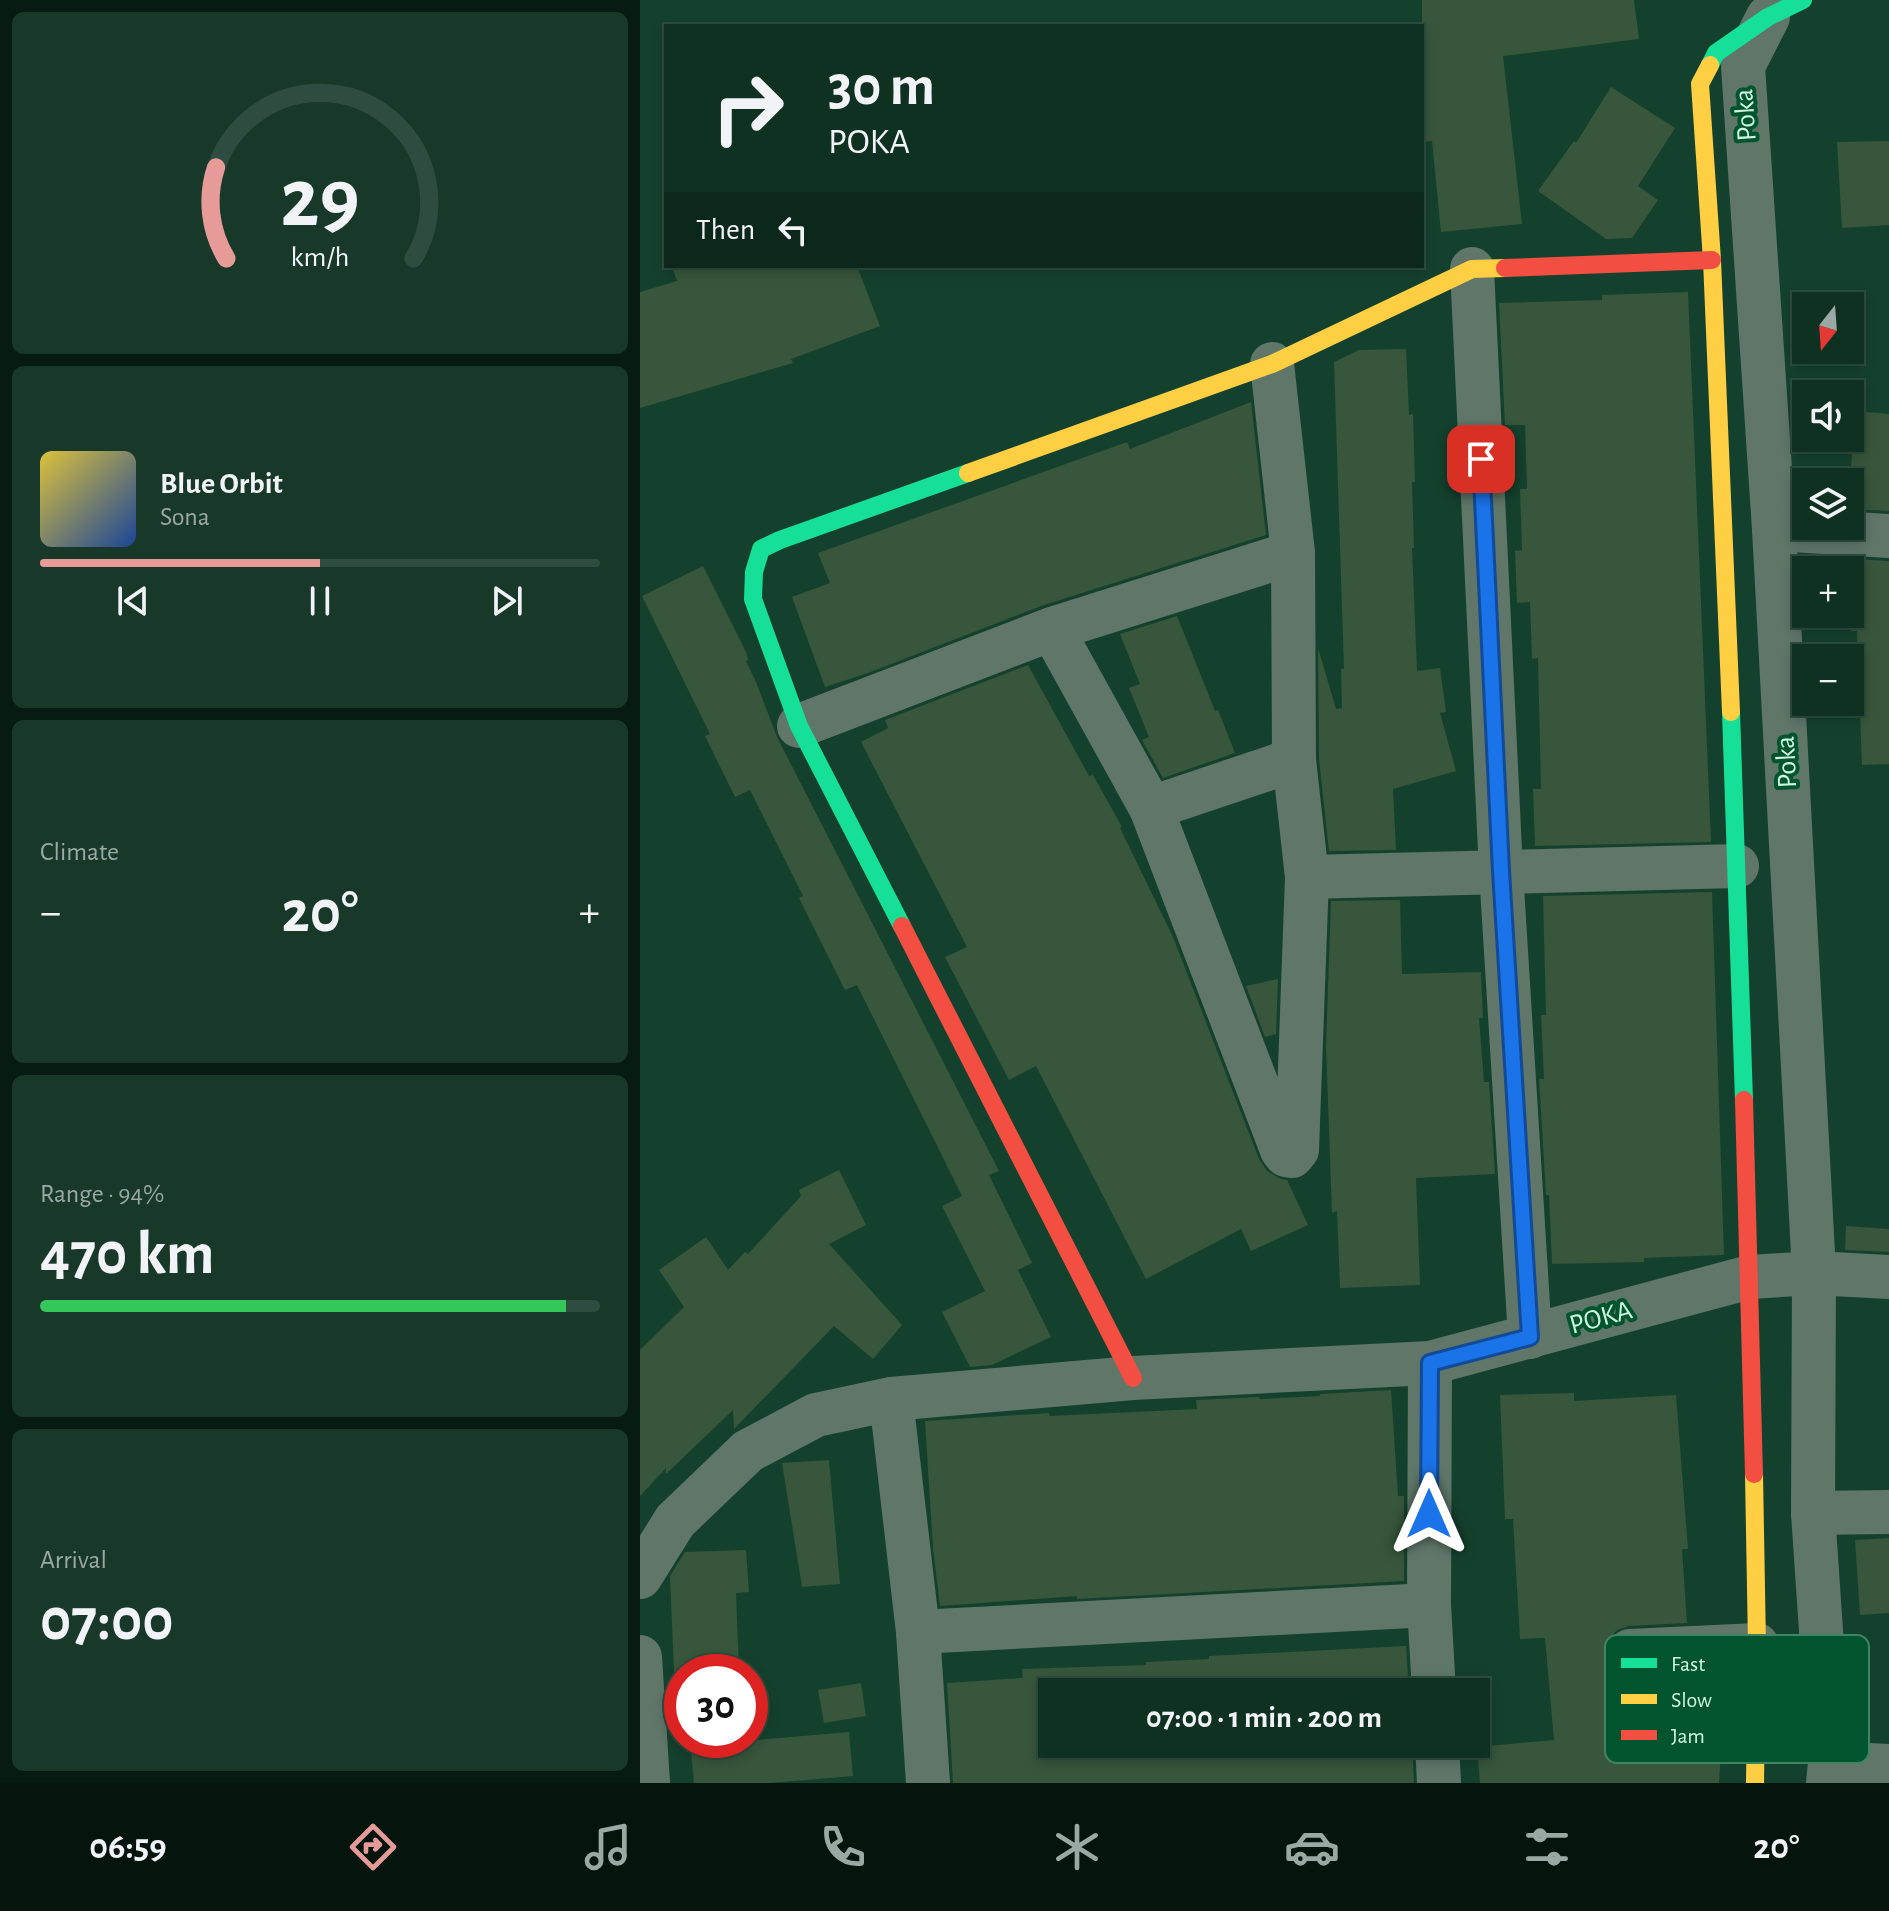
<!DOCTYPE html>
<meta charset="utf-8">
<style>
body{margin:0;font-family:"Alegreya Sans",sans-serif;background:#18392a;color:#f1f3f6;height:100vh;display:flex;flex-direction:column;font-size:30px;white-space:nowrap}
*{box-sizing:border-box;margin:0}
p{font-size:26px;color:#9ba9a5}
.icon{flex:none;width:44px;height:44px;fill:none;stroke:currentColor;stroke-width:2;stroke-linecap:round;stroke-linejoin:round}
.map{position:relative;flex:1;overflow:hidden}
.drawer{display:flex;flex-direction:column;gap:12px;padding:12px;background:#081b13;width:640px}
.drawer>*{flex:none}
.top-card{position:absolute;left:24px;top:24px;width:760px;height:244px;border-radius:0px;box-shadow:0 4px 12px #0003,0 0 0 2px #2f4c40;background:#0f3122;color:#f1f3f6;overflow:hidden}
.needle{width:52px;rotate:197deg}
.tools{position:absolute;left:1152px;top:292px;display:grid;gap:16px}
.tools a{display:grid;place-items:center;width:72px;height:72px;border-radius:0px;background:#0f3122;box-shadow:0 4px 12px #0003,0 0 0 2px #2f4c40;font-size:40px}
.speed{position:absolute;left:24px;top:1654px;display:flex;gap:16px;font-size:40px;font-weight:700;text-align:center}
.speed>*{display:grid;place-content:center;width:104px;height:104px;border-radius:50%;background:#0f3122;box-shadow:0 4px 12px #0003,0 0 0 2px #2f4c40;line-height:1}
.speed .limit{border:12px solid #d22;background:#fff;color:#111}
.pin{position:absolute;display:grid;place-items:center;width:68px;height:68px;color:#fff;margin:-34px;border-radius:16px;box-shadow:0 4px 12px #0006}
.me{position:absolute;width:88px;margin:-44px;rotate:0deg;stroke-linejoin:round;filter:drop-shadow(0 0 6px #0008)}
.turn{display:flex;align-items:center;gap:28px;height:168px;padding:0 32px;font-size:36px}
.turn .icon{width:104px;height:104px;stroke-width:2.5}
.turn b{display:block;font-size:56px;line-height:68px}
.then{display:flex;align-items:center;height:76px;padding:0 32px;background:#0003;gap:16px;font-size:30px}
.big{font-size:60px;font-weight:700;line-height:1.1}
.drawer .card{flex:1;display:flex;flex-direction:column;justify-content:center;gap:12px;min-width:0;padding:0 28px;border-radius:12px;background:#18392a}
.drawer .dial{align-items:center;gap:0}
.dial svg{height:208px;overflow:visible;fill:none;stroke:#2f4c40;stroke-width:7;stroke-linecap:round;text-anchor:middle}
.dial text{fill:#f1f3f6;stroke:none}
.song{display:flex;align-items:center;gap:24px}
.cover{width:96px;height:96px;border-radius:12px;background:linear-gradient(135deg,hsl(50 70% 55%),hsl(220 70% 35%))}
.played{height:8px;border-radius:4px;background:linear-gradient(90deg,#e69b98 50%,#2f4c40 50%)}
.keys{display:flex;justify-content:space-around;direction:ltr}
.heat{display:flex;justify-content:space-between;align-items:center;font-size:44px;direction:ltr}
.charge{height:12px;border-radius:6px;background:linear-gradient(90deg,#34c759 94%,#2f4c40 0)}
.trip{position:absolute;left:398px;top:1678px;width:452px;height:80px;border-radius:0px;background:#0f3122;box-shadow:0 4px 12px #0003,0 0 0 2px #2f4c40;font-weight:700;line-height:80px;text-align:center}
.tab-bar{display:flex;height:128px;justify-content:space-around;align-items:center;background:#06140e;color:#9ba9a5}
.tab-bar .icon{width:56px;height:56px}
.tab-bar .on{color:#e69b98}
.tab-bar b{font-size:36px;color:#f1f3f6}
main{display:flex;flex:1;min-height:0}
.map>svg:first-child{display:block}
.building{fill:#37563b}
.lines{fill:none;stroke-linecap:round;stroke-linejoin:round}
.street{stroke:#5f7669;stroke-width:44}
.fast{stroke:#16e098;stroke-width:18}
.slow{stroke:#ffcf43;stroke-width:18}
.jam{stroke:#f24e42;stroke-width:18}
.route-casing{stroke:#114b97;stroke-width:20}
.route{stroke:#1a73e8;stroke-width:14}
.labels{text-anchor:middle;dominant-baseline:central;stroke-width:8;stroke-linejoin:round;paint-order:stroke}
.street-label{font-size:28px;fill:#d1f4dc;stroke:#00552e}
.key{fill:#00552e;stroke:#3f8562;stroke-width:2}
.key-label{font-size:22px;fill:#d1f4dc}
</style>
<main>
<section class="drawer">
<div class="card dial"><svg viewBox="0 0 100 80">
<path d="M14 69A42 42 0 1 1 86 69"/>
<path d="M14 69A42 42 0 0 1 10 34" stroke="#e69b98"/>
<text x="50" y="56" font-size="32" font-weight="700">29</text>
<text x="50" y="72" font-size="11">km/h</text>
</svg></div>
<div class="card">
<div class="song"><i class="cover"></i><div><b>Blue Orbit</b><p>Sona</p></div></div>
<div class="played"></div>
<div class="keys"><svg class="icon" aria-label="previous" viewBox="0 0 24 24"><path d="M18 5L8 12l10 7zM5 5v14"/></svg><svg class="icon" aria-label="pause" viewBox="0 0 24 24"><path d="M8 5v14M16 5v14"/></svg><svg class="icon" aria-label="next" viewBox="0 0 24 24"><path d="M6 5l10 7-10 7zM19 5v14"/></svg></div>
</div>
<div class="card"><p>Climate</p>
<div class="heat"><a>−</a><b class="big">20°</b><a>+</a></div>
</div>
<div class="card"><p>Range · 94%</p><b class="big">470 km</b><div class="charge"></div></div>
<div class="card"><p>Arrival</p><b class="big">07:00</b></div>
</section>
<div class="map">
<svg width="1249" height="1783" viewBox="0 0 1249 1783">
<rect width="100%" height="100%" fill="#14412d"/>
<!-- building -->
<g class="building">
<polygon points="782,0 994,0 999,39 863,56 882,224 801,232 792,141 782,142"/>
<polygon points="971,87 1035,128 998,186 1018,200 992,238 966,239 898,191 934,141 936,143"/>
<polygon points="1249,141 1249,225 1202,228 1197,142"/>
<polygon points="32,266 217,266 240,326 151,359 153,363 0,408 0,292 37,281"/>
<polygon points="1048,292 1071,842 895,846 893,789 901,789 898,658 892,659 890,602 877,603 875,551 882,550 880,489 887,489 885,425 865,425 859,303 962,300 962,295"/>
<polygon points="766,349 769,415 773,414 775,482 772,482 774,548 772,548 777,671 800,668 806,712 800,713 816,771 753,789 756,850 689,851 679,759 678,648 696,709 702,708 701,669 704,669 694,362 719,350"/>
<polygon points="611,402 626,535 404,605 228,673 185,687 152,597 190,583 178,553 487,442 490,449"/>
<polygon points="1215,411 1249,414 1249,511 1210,509 1210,482"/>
<polygon points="1210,559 1249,561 1249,764 1222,765 1217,631 1211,631"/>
<polygon points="63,566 106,652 108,660 106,661 116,682 137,737 359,1171 349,1175 392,1263 378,1270 411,1337 352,1365 330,1367 302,1312 345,1291 302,1206 322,1196 217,985 205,990 159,898 163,896 110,790 95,797 65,736 70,734 2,596"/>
<polygon points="537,616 575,711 578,710 595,753 523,778 502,740 509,737 489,688 500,684 480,634"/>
<polygon points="388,665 449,776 453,775 482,827 480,828 533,937 619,1159 627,1171 641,1179 647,1180 668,1225 611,1251 601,1229 506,1279 396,1066 369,1080 305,957 327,947 221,742 248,728 245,720"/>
<polygon points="1072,892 1084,1255 1004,1258 1004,1262 912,1264 909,1195 906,1195 899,1079 904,1079 901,1015 906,1015 903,896"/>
<polygon points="760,900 762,974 841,972 843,1018 839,1018 844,1082 849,1082 855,1174 776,1178 780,1285 700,1288 697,1211 692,1213 686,1046 691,901"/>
<polygon points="638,979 636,1034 625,1037 606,986"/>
<polygon points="199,1170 226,1225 189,1244 262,1325 233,1359 194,1326 94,1429 93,1410 26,1474 26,1468 0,1496 0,1350 44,1307 19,1270 66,1237 88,1270 105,1252 108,1254 161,1196 159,1190"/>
<polygon points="1206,1226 1249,1229 1249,1252 1205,1250"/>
<polygon points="751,1390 758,1496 764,1496 764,1581 437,1599 437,1596 300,1606 293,1548 285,1421 409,1413 410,1416 557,1409 556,1400 619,1397 620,1399 680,1396 680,1394"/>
<polygon points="934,1393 934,1401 1036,1395 1048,1549 1042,1549 1047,1623 989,1626 977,1630 968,1640 965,1653 969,1665 979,1673 990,1676 1073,1672 1073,1697 1080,1698 1078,1734 1082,1734 1079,1783 840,1783 837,1747 914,1740 905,1638 880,1639 873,1519 865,1519 860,1395"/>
<polygon points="189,1460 200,1584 162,1587 142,1463"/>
<polygon points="1249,1538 1249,1613 1220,1615 1215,1540"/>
<polygon points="106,1550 109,1592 96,1593 99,1672 34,1672 30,1576 45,1552"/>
<polygon points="766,1646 769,1692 412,1692 412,1744 772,1744 774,1783 313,1783 307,1683 383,1678 382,1669 506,1665 506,1662 569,1659 569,1656"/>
<polygon points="221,1683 226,1716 184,1723 178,1690"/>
<polygon points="209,1732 213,1776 130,1783 54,1783 50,1740 117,1740"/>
</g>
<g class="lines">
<!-- street -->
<g class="street">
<polyline points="1128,17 1103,66 1134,529 1169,1178 1174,1273 1173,1513 1190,1763 1188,1783"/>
<polyline points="832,269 861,871 890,1337"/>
<polyline points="1134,529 1249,536"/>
<polyline points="412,629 511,808 654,760"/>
<polyline points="159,726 412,629 653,553"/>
<polyline points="511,808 642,1150 646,1155 652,1156 657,1150 667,877 654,760 653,553 632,364"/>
<polyline points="667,877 1097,866"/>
<polyline points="790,1363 789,1605 794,1692"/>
<polyline points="251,1399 278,1632 288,1783"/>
<polyline points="1173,1513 1249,1512"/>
<polyline points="0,1577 35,1521 108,1451 176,1415 251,1399 493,1378 790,1363 1110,1277 1174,1273 1249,1277"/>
<polyline points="278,1632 789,1605"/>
<polyline points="990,1651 1117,1645"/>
<polyline points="0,1657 8,1783"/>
<polyline points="797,1744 799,1783"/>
<polyline points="1190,1763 1249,1766"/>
</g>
<!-- fast -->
<g class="fast">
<polyline points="1070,65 1076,53 1128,17 1163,0"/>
<polyline points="1091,712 1104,1100"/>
<polyline points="262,926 159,726 113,599 114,572 121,549 140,540 328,473"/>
</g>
<!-- slow -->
<g class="slow">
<polyline points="1070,65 1060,84 1072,260 1091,712"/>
<polyline points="328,473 632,364 832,269 865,268"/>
<polyline points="1114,1474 1117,1645 1115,1783"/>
</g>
<!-- jam -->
<g class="jam">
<polyline points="865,268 1072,260"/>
<polyline points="262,926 493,1378"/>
<polyline points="1104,1100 1114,1474"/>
</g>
</g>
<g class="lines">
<defs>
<polyline id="route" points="789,1514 790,1363 890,1337 861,871 841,459"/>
</defs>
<!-- route casing -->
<use href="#route" class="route-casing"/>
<!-- route -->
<use href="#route" class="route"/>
</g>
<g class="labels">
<!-- street labels -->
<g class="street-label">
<text transform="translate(1106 115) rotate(-94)">Poka</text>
<text transform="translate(1147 762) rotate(-93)">Poka</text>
<text transform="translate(961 1318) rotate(-15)">POKA</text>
</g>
</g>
<!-- legend -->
<rect x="965" y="1635" width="264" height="128" rx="12" class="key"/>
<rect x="981" y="1658" width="36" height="10" fill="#16e098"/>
<rect x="981" y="1694" width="36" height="10" fill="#ffcf43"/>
<rect x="981" y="1730" width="36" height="10" fill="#f24e42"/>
<g class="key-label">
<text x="1031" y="1671">Fast</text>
<text x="1031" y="1707">Slow</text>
<text x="1031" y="1743">Jam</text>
</g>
</svg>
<div class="tools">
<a><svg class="needle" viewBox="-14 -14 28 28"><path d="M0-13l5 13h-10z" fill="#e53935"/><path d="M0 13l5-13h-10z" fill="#9ba9a5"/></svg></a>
<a><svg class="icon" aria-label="sound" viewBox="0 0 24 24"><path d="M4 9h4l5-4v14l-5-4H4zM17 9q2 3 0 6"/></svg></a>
<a><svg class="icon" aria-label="layers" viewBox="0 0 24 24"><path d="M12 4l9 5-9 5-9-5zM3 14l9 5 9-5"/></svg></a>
<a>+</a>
<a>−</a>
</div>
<div class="speed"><div class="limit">30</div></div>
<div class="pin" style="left:841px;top:459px;background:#d93025"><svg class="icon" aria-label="arrive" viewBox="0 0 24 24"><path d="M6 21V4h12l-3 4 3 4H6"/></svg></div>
<svg class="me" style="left:789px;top:1514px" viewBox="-20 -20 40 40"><path d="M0-17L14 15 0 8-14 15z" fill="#1a73e8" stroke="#fff" stroke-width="4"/></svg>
<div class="trip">07:00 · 1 min · 200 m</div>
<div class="top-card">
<div class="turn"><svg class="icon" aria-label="right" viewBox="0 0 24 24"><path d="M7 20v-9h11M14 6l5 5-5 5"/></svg><div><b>30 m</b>POKA</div></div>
<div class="then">Then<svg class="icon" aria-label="left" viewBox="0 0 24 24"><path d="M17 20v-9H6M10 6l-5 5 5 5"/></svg></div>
</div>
</div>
</main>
<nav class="tab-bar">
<b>06:59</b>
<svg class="icon on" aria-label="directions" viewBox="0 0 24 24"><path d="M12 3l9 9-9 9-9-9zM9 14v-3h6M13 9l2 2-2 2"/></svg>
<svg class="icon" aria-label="music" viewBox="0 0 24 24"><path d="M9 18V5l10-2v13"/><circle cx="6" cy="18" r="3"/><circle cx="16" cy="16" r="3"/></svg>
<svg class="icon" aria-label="phone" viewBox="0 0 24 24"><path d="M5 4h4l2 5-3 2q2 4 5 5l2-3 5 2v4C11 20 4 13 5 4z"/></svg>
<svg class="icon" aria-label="climate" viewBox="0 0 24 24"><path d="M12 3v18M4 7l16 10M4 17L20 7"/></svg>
<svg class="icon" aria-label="car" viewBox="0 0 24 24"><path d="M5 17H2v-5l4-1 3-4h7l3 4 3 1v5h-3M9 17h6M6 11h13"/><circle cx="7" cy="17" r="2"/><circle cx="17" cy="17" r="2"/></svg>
<svg class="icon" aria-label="filters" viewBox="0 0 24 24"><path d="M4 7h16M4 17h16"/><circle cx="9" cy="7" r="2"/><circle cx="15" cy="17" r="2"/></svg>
<b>20°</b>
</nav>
